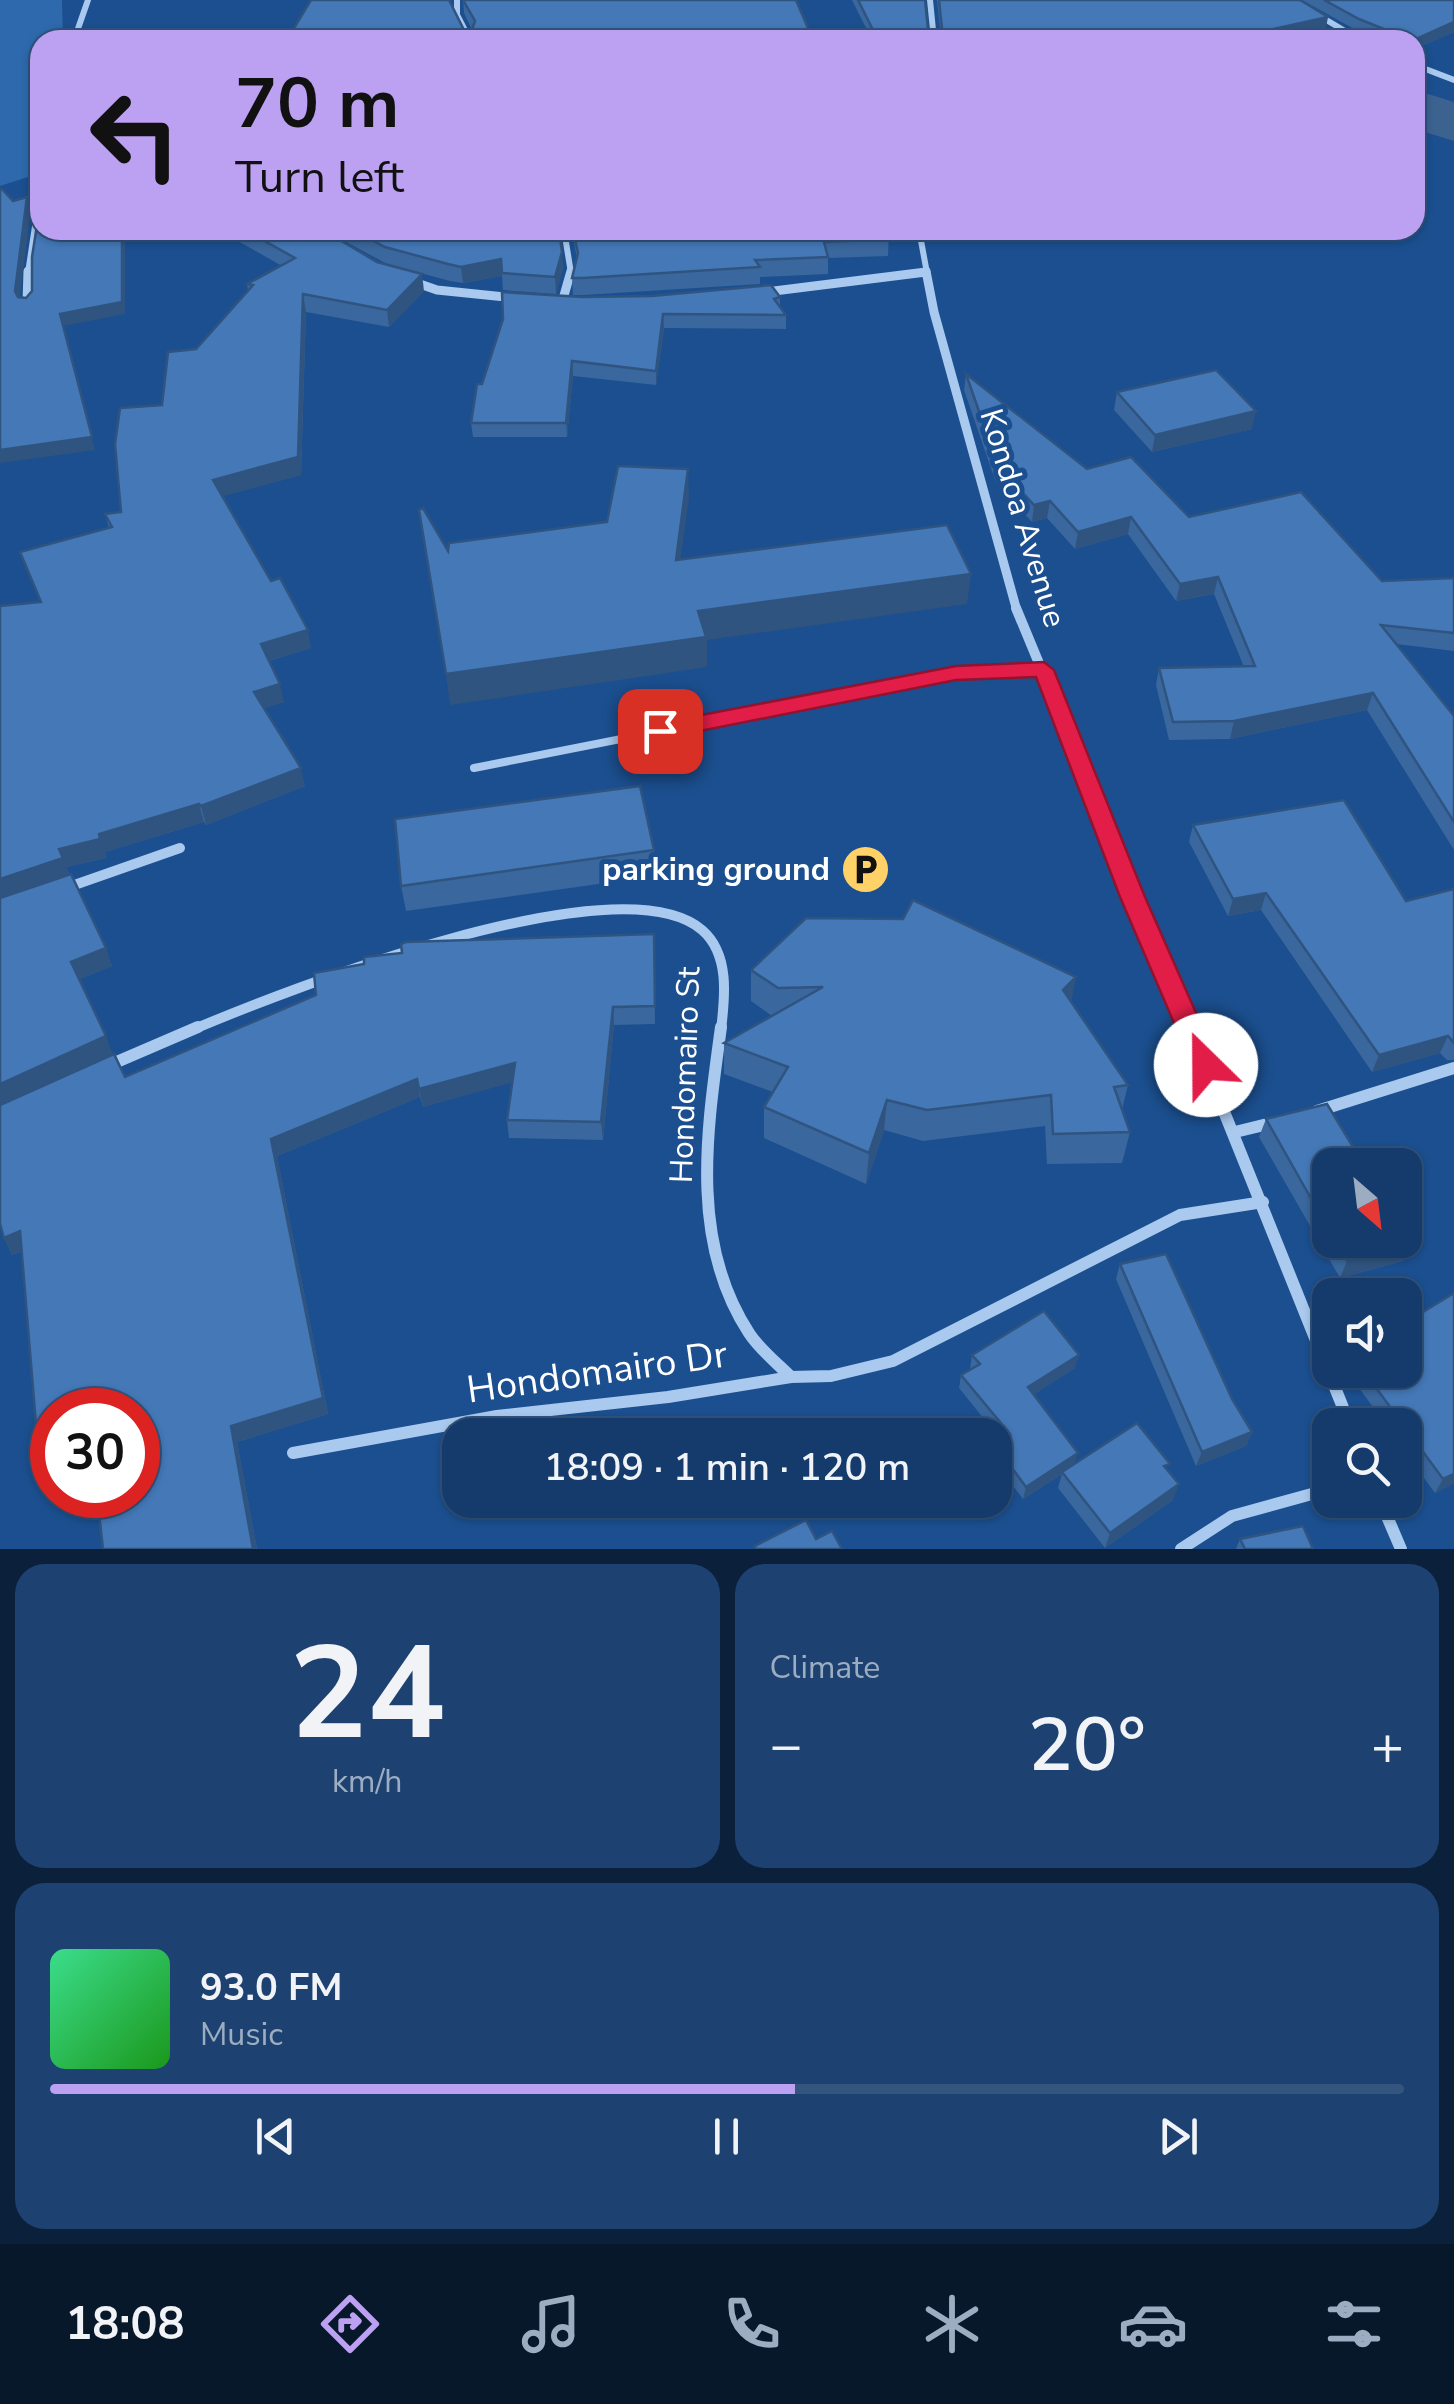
<!DOCTYPE html>
<meta charset="utf-8">
<style>
body{margin:0;font-family:"Nunito Sans",sans-serif;background:#1d4271;color:#f1f3f6;height:100vh;display:flex;flex-direction:column;font-size:38px;white-space:nowrap}
*{box-sizing:border-box;margin:0}
p{font-size:32px;color:#9dadc1}
.icon{flex:none;width:55px;height:55px;fill:none;stroke:currentColor;stroke-width:2;stroke-linecap:round;stroke-linejoin:round}
.map{position:relative;height:1549px;overflow:hidden}
.side{display:flex;flex-direction:column;gap:15px;padding:15px;background:#0b203b;flex:1}
.side>*{flex:none}
.hud{position:absolute;left:30px;top:30px;width:1395px;height:210px;border-radius:30px;box-shadow:0 2px 8px #0004,0 0 0 2px #33557e;background:#bca0f2;color:#111;overflow:hidden}
.needle{width:65px;rotate:152deg}
.tools{position:absolute;left:1312px;top:1148px;display:grid;gap:20px}
.tools a{display:grid;place-items:center;width:110px;height:110px;border-radius:20px;background:#143b6b;box-shadow:0 2px 8px #0004,0 0 0 2px #33557e;font-size:50px}
.speed{position:absolute;left:30px;top:1388px;display:flex;gap:20px;font-size:50px;font-weight:700;text-align:center}
.speed>*{display:grid;place-content:center;width:130px;height:130px;border-radius:50%;background:#143b6b;box-shadow:0 2px 8px #0004,0 0 0 2px #33557e;line-height:1}
.speed .limit{border:15px solid #d22;background:#fff;color:#111}
.pin{position:absolute;display:grid;place-items:center;width:85px;height:85px;color:#fff;margin:-42px;border-radius:20px;box-shadow:0 5px 15px #0006}
.me{position:absolute;width:110px;margin:-55px;rotate:337deg;stroke-linejoin:round;filter:drop-shadow(0 0 8px #0008)}
.turn{display:flex;align-items:center;gap:35px;height:210px;padding:0 40px;font-size:45px}
.turn .icon{width:130px;height:130px;stroke-width:2.5}
.turn b{display:block;font-size:70px;line-height:85px}
.big{font-size:75px;font-weight:600;line-height:1.1}
.side .tile{flex:1;display:flex;flex-direction:column;justify-content:center;gap:15px;min-width:0;padding:0 35px;border-radius:30px;background:#1d4271}
.side .dial{align-items:center;gap:0}
.dial b{font-size:130px;line-height:1}
.song{display:flex;align-items:center;gap:30px}
.cover{width:120px;height:120px;border-radius:15px;background:linear-gradient(135deg,hsl(150 70% 55%),hsl(120 70% 35%))}
.played{height:10px;border-radius:5px;background:linear-gradient(90deg,#bca0f2 55%,#33557e 55%)}
.keys{display:flex;justify-content:space-around;direction:ltr}
.heat{display:flex;justify-content:space-between;align-items:center;font-size:55px;direction:ltr}
.side .tiles{flex:1;display:grid;gap:15px;grid-template-columns:1fr 1fr}
.tile:last-child{grid-column:span 2}
.trip{position:absolute;left:442px;top:1418px;width:570px;height:100px;border-radius:30px;background:#143b6b;box-shadow:0 2px 8px #0004,0 0 0 2px #33557e;font-weight:600;line-height:100px;text-align:center}
.menu{display:flex;height:160px;justify-content:space-around;align-items:center;background:#08182b;color:#9dadc1}
.menu .icon{width:70px;height:70px}
.menu .on{color:#bca0f2}
.menu b{font-size:45px;color:#f1f3f6}
.map>svg:first-child{display:block}
.green{fill:#2e69ad}
.lines{fill:none;stroke-linecap:round;stroke-linejoin:round}
.river{fill:#3c6290;fill-rule:evenodd}
.service{stroke:#a9c9ee;stroke-width:8}
.minor-far3{stroke:#a9c9ee;stroke-width:6}
.minor-far2{stroke:#a9c9ee;stroke-width:9}
.minor-far1{stroke:#a9c9ee;stroke-width:10}
.minor{stroke:#a9c9ee;stroke-width:12}
.wall{fill:#3a679d}
.shaded-wall{fill:#305480}
.building{fill:#4478b7;stroke:#305480;stroke-width:2.5}
.route{fill:#e11d48;stroke:#92132f;stroke-width:2.5}
.labels{text-anchor:middle;dominant-baseline:central;stroke-width:10;stroke-linejoin:round;paint-order:stroke}
.street-label{font-size:32px;fill:#fff;stroke:#1b4f8f}
.poi-label{font-size:32px;font-weight:bold;fill:#fff;stroke:#1b4f8f;text-anchor:end}
.near-street-label{font-size:38px;fill:#fff;stroke:#1b4f8f}
</style>
<div class="map">
<svg width="1454" height="1549" viewBox="0 0 1454 1549">
<rect width="100%" height="100%" fill="#1b4f8f"/>
<!-- green -->
<polygon class="green" points="0,0 62,0 63,40 40,40 40,173 0,186"/>
<g class="lines">
<!-- river -->
<polygon class="river" points="1415,90 1454,102 1454,141 1415,129"/>
<!-- service -->
<polyline class="service" points="474,768 955,673 1044,670"/>
<!-- minor-far3 -->
<g class="minor-far3">
<polyline points="457,0 457,15 470,40"/>
<polyline points="930,0 934,40"/>
<polyline points="1318,15 1360,40"/>
<polyline points="74,40 88,0"/>
<polyline points="1415,65 1454,80"/>
<polyline points="564,230 571,273"/>
<polyline points="919,230 927,273"/>
<polyline points="28,273 40,193"/>
<polyline points="917,273 926,272"/>
</g>
<!-- minor-far2 -->
<g class="minor-far2">
<polyline points="926,271 934,312 1017,611"/>
<polyline points="414,282 437,290 515,298"/>
<polyline points="766,292 926,272"/>
<polyline points="563,299 571,271"/>
<polyline points="27,303 28,271"/>
</g>
<!-- minor-far1 -->
<g class="minor-far1">
<polyline points="1016,608 1191,1030"/>
<polyline points="63,889 180,848"/>
<path d="M192,1030C284,991 619,859 702,930C730,954 725,997 721,1030"/>
</g>
<!-- minor -->
<g class="minor">
<path d="M721,1027C707,1130 689,1241 749,1333C760,1350 777,1363 791,1377L831,1376L893,1361L1180,1215L1263,1202"/>
<polyline points="1190,1027 1350,1425"/>
<polyline points="105,1067 198,1027"/>
<polyline points="1317,1111 1454,1068"/>
<polyline points="1235,1132 1276,1122"/>
<polyline points="293,1453 497,1416 668,1397 791,1377"/>
<polyline points="1380,1500 1401,1549"/>
<polyline points="1181,1549 1232,1516 1330,1489"/>
</g>
</g>
<!-- wall -->
<g class="wall">
<polygon points="463,0 813,40 288,40 450,5 464,30 472,30 464,13"/>
<polygon points="852,0 925,0 928,30 935,36 940,30 937,0 1300,0 1326,28 1269,40 872,40"/>
<polygon points="1302,0 1454,0 1454,32 1415,49 1415,40 1381,40 1356,30"/>
<polygon points="230,230 323,230 424,291 389,327 306,312 301,475 222,496 311,648 269,661 284,702 264,708 305,786 206,825 204,822 105,852 106,858 66,867 112,966 80,979 112,1053 33,1090 125,1077 654,934 655,1024 614,1025 603,1140 509,1138 507,1120 512,1082 423,1107 420,1097 277,1156 328,1414 237,1442 257,1549 103,1549 138,1410 52,1495 66,1495 50,1500 41,1484 22,1251 12,1255 4,1238 40,602 20,552 109,528 105,514 121,512 162,405 196,349 248,291 247,284 282,266 231,237"/>
<polygon points="324,230 559,230 563,268 556,294 503,290 502,276 463,283 450,281 387,264"/>
<polygon points="571,230 889,230 888,256 828,258 828,274 760,277 760,284 584,295 573,295 572,278 577,258"/>
<polygon points="582,297 780,297 780,307 786,315 786,329 664,328 656,385 573,376 567,437 473,437 471,423 482,384"/>
<polygon points="966,374 1087,469 1189,517 1382,581 1454,578 1454,651 1396,644 1454,716 1454,850 1367,710 1230,739 1169,740 1156,685 1159,668 1244,667 1214,594 1176,601 1128,534 1075,549 1047,518 1032,522 996,483 964,390"/>
<polygon points="1117,392 1252,429 1152,452 1114,410"/>
<polygon points="1193,825 1406,901 1454,889 1454,1060 1447,1060 1440,1053 1372,1072 1261,910 1228,916 1189,842"/>
<polygon points="654,850 655,876 406,911 401,886"/>
<polygon points="751,970 1071,1002 1128,1085 1122,1110 1130,1132 1122,1163 1047,1164 1045,1126 923,1141 884,1130 866,1184 764,1138 764,1107 773,1092 724,1074 724,1043 772,1016 751,1001"/>
<polygon points="1266,1119 1330,1165 1330,1240 1405,1240 1411,1244 1403,1261 1340,1278 1259,1137"/>
<polygon points="1120,1264 1232,1399 1252,1432 1246,1446 1196,1466 1116,1279"/>
<polygon points="1454,1293 1454,1483 1435,1493 1405,1452 1405,1425 1386,1425 1346,1370 1405,1370 1405,1323"/>
<polygon points="972,1355 1075,1368 1034,1394 1074,1464 1167,1470 1173,1500 1105,1548 1058,1488 1062,1474 1023,1499 995,1462 995,1444 1001,1440 959,1388 961,1375 970,1369"/>
<polygon points="1240,1539 1313,1549 1236,1549"/>
</g>
<!-- shaded-wall -->
<g class="shaded-wall">
<polygon points="1328,17 1326,28 1269,40 1224,40"/>
<polygon points="1454,22 1454,32 1415,49 1415,40"/>
<polygon points="27,197 31,208 19,303 15,291"/>
<polygon points="122,230 125,230 125,314 63,326 95,450 0,463 0,450 60,314"/>
<polygon points="562,252 563,268 556,294 555,277"/>
<polygon points="501,259 502,276 463,283 461,267"/>
<polygon points="422,274 424,291 389,327 387,310"/>
<polygon points="303,294 306,312 301,475 217,498 213,480"/>
<polygon points="663,314 664,328 656,385 656,371"/>
<polygon points="572,361 573,376 567,437 566,423"/>
<polygon points="1256,411 1252,429 1152,452 1155,435"/>
<polygon points="688,469 689,498 676,591 676,560"/>
<polygon points="1050,501 1047,518 1032,522 1034,505"/>
<polygon points="1131,517 1128,534 1075,549 1078,532"/>
<polygon points="971,574 967,604 707,640 707,667 450,705 446,674 698,611"/>
<polygon points="1218,577 1214,594 1176,601 1180,584"/>
<polygon points="308,630 311,648 265,662 261,644"/>
<polygon points="280,684 284,702 258,710 254,692"/>
<polygon points="1373,693 1367,710 1230,739 1234,721"/>
<polygon points="301,768 305,786 206,825 201,806"/>
<polygon points="199,804 204,822 105,852 106,858 66,867 70,876 0,900 0,879 59,849 99,834"/>
<polygon points="1266,893 1261,910 1228,916 1233,899"/>
<polygon points="106,948 112,966 78,980 71,962"/>
<polygon points="1076,977 1070,1009 1063,990"/>
<polygon points="613,1007 614,1025 603,1140 601,1122"/>
<polygon points="106,1036 112,1053 0,1105 0,1084"/>
<polygon points="1448,1036 1440,1053 1372,1072 1379,1055"/>
<polygon points="515,1063 517,1081 423,1107 419,1089"/>
<polygon points="417,1079 420,1097 277,1156 328,1414 237,1442 257,1549 253,1549 231,1426 271,1139"/>
<polygon points="887,1100 884,1130 866,1184 869,1153"/>
<polygon points="20,1231 28,1248 12,1255 4,1238"/>
<polygon points="1411,1244 1403,1261 1340,1278 1347,1261"/>
<polygon points="1079,1355 1075,1368 1025,1400 1028,1387"/>
<polygon points="1252,1432 1246,1446 1196,1466 1202,1452"/>
<polygon points="1078,1453 1074,1466 1023,1499 1026,1487"/>
<polygon points="1454,1474 1454,1483 1435,1493 1443,1479"/>
<polygon points="52,1481 52,1495 66,1495 50,1500 41,1484"/>
<polygon points="1179,1484 1173,1500 1105,1548 1110,1533"/>
</g>
<!-- building -->
<g class="building">
<polygon points="311,0 449,0 464,30 472,30 475,21 463,0 796,0 813,40 288,40 288,38"/>
<polygon points="858,0 925,0 928,30 935,36 942,29 939,0 1300,0 1328,17 1224,40 878,40"/>
<polygon points="1324,0 1454,0 1454,22 1414,40 1411,40 1359,19"/>
<polygon points="2,189 13,201 27,197 15,291 18,297 26,298 32,291 32,257 40,206 40,230 122,230 122,302 60,314 92,437 0,450 0,190"/>
<polygon points="245,230 323,230 377,262 422,274 387,310 303,294 298,457 213,480 271,581 280,578 308,630 261,644 280,684 254,692 301,768 201,806 199,804 99,834 100,839 59,849 63,858 0,879 0,606 41,602 20,552 112,527 105,514 121,512 115,444 120,408 162,405 168,352 196,349 253,285 247,284 295,258"/>
<polygon points="353,230 559,230 562,252 555,277 502,273 501,259 461,267 448,264 385,247"/>
<polygon points="573,230 886,230 889,239 824,242 828,257 755,260 760,267 583,278 572,278 578,253"/>
<polygon points="771,285 780,297 774,299 786,315 663,314 656,371 572,361 566,423 471,423 477,384 482,384 503,319 502,292 582,297 652,296"/>
<polygon points="1216,370 1256,411 1155,435 1117,392"/>
<polygon points="966,374 1087,469 1131,457 1189,517 1301,492 1382,581 1454,578 1454,633 1381,625 1454,716 1454,822 1373,693 1234,721 1173,722 1159,668 1255,666 1218,577 1180,584 1131,517 1078,532 1050,501 1034,505 998,466"/>
<polygon points="618,466 688,469 676,560 947,525 971,574 698,611 706,637 446,674 419,510 423,508 448,551 449,543 607,522"/>
<polygon points="640,786 654,850 401,886 395,819"/>
<polygon points="1344,800 1406,901 1454,889 1454,1043 1448,1036 1379,1055 1266,893 1233,899 1193,825"/>
<polygon points="71,874 106,948 71,962 106,1036 0,1084 0,898"/>
<polygon points="913,900 1076,977 1063,990 1128,1085 1114,1087 1130,1132 1053,1134 1051,1095 927,1110 887,1100 869,1153 764,1107 788,1067 724,1043 823,987 778,988 751,970 806,918 903,919"/>
<polygon points="654,934 655,1006 613,1007 601,1122 507,1120 515,1063 419,1089 417,1079 271,1139 323,1398 231,1426 253,1549 103,1549 97,1495 138,1495 138,1410 52,1410 52,1481 41,1484 20,1231 4,1238 0,1224 0,1105 114,1054 125,1077 316,995 314,973 364,964 364,957 402,953 401,944 406,942"/>
<polygon points="1327,1104 1364,1165 1330,1165 1330,1232 1266,1119"/>
<polygon points="1405,1233 1411,1244 1347,1261 1335,1240 1405,1240"/>
<polygon points="1166,1254 1232,1399 1252,1432 1202,1452 1120,1264"/>
<polygon points="1454,1293 1454,1474 1443,1479 1363,1370 1405,1370 1405,1330 1410,1328 1405,1323"/>
<polygon points="1044,1311 1079,1355 1028,1387 1078,1453 1026,1487 995,1445 1010,1434 961,1375 980,1364 972,1355"/>
<polygon points="1137,1423 1170,1464 1164,1466 1179,1484 1110,1533 1062,1472"/>
<polygon points="806,1520 816,1539 832,1531 842,1549 756,1549 755,1546"/>
<polygon points="1303,1526 1313,1549 1245,1549 1240,1539"/>
</g>
<!-- route -->
<polygon class="route" points="1044,662 1054,670 1145,897 1219,1065 1215,1072 1206,1075 1196,1072 1192,1065 1120,897 1036,677 956,680 660,739 648,731 660,723 956,666"/>
<!-- icons -->
<defs>
<symbol id="parking-disc" viewBox="-11 -11 22 22"><circle r="9.5" fill="#ffd166" stroke="#1b4f8f"/><path d="M-3.5-5.5H1a3.5 3.5 0 0 1 0 7H-1V5.5H-3.5ZM-1-3.4V-.6H.8a1.4 1.4 0 0 0 0-2.8Z" fill="#111"/></symbol>
</defs>
<g fill-rule="evenodd">
<use href="#parking-disc" x="838" y="842" width="55" height="55"/>
</g>
<g class="labels">
<!-- street labels -->
<g class="street-label">
<text transform="translate(1023 518) rotate(73)">Kondoa Avenue</text>
<text transform="translate(685 1075) rotate(-88)">Hondomairo St</text>
</g>
<!-- poi labels -->
<g class="poi-label">
<text x="830" y="869">parking ground</text>
</g>
<!-- near-street labels -->
<g class="near-street-label">
<text transform="translate(597 1372) rotate(-8)">Hondomairo Dr</text>
</g>
</g>
</svg>
<div class="tools">
<a><svg class="needle" viewBox="-14 -14 28 28"><path d="M0-13l5 13h-10z" fill="#e53935"/><path d="M0 13l5-13h-10z" fill="#9dadc1"/></svg></a>
<a><svg class="icon" aria-label="sound" viewBox="0 0 24 24"><path d="M4 9h4l5-4v14l-5-4H4zM17 9q2 3 0 6"/></svg></a>
<a><svg class="icon" aria-label="search" viewBox="0 0 24 24"><circle cx="10" cy="10" r="6"/><path d="M15 15l6 6"/></svg></a>
</div>
<div class="speed"><div class="limit">30</div></div>
<div class="pin" style="left:660px;top:731px;background:#d93025"><svg class="icon" aria-label="arrive" viewBox="0 0 24 24"><path d="M6 21V4h12l-3 4 3 4H6"/></svg></div>
<svg class="me" style="left:1206px;top:1065px" viewBox="-20 -20 40 40"><circle r="19" fill="#fff"/><path d="M0-13L10 11 0 6-10 11z" fill="#e11d48"/></svg>
<div class="trip">18:09 · 1 min · 120 m</div>
<div class="hud">
<div class="turn"><svg class="icon" aria-label="left" viewBox="0 0 24 24"><path d="M17 20v-9H6M10 6l-5 5 5 5"/></svg><div><b>70 m</b>Turn left</div></div>
</div>
</div>
<section class="side">
<div class="tiles">
<div class="tile dial"><b>24</b><p>km/h</p></div>
<div class="tile"><p>Climate</p>
<div class="heat"><a>−</a><b class="big">20°</b><a>+</a></div>
</div>
<div class="tile">
<div class="song"><i class="cover"></i><div><b>93.0 FM</b><p>Music</p></div></div>
<div class="played"></div>
<div class="keys"><svg class="icon" aria-label="previous" viewBox="0 0 24 24"><path d="M18 5L8 12l10 7zM5 5v14"/></svg><svg class="icon" aria-label="pause" viewBox="0 0 24 24"><path d="M8 5v14M16 5v14"/></svg><svg class="icon" aria-label="next" viewBox="0 0 24 24"><path d="M6 5l10 7-10 7zM19 5v14"/></svg></div>
</div>
</div>
</section>
<nav class="menu">
<b>18:08</b>
<svg class="icon on" aria-label="directions" viewBox="0 0 24 24"><path d="M12 3l9 9-9 9-9-9zM9 14v-3h6M13 9l2 2-2 2"/></svg>
<svg class="icon" aria-label="music" viewBox="0 0 24 24"><path d="M9 18V5l10-2v13"/><circle cx="6" cy="18" r="3"/><circle cx="16" cy="16" r="3"/></svg>
<svg class="icon" aria-label="phone" viewBox="0 0 24 24"><path d="M5 4h4l2 5-3 2q2 4 5 5l2-3 5 2v4C11 20 4 13 5 4z"/></svg>
<svg class="icon" aria-label="climate" viewBox="0 0 24 24"><path d="M12 3v18M4 7l16 10M4 17L20 7"/></svg>
<svg class="icon" aria-label="car" viewBox="0 0 24 24"><path d="M5 17H2v-5l4-1 3-4h7l3 4 3 1v5h-3M9 17h6M6 11h13"/><circle cx="7" cy="17" r="2"/><circle cx="17" cy="17" r="2"/></svg>
<svg class="icon" aria-label="filters" viewBox="0 0 24 24"><path d="M4 7h16M4 17h16"/><circle cx="9" cy="7" r="2"/><circle cx="15" cy="17" r="2"/></svg>
</nav>
